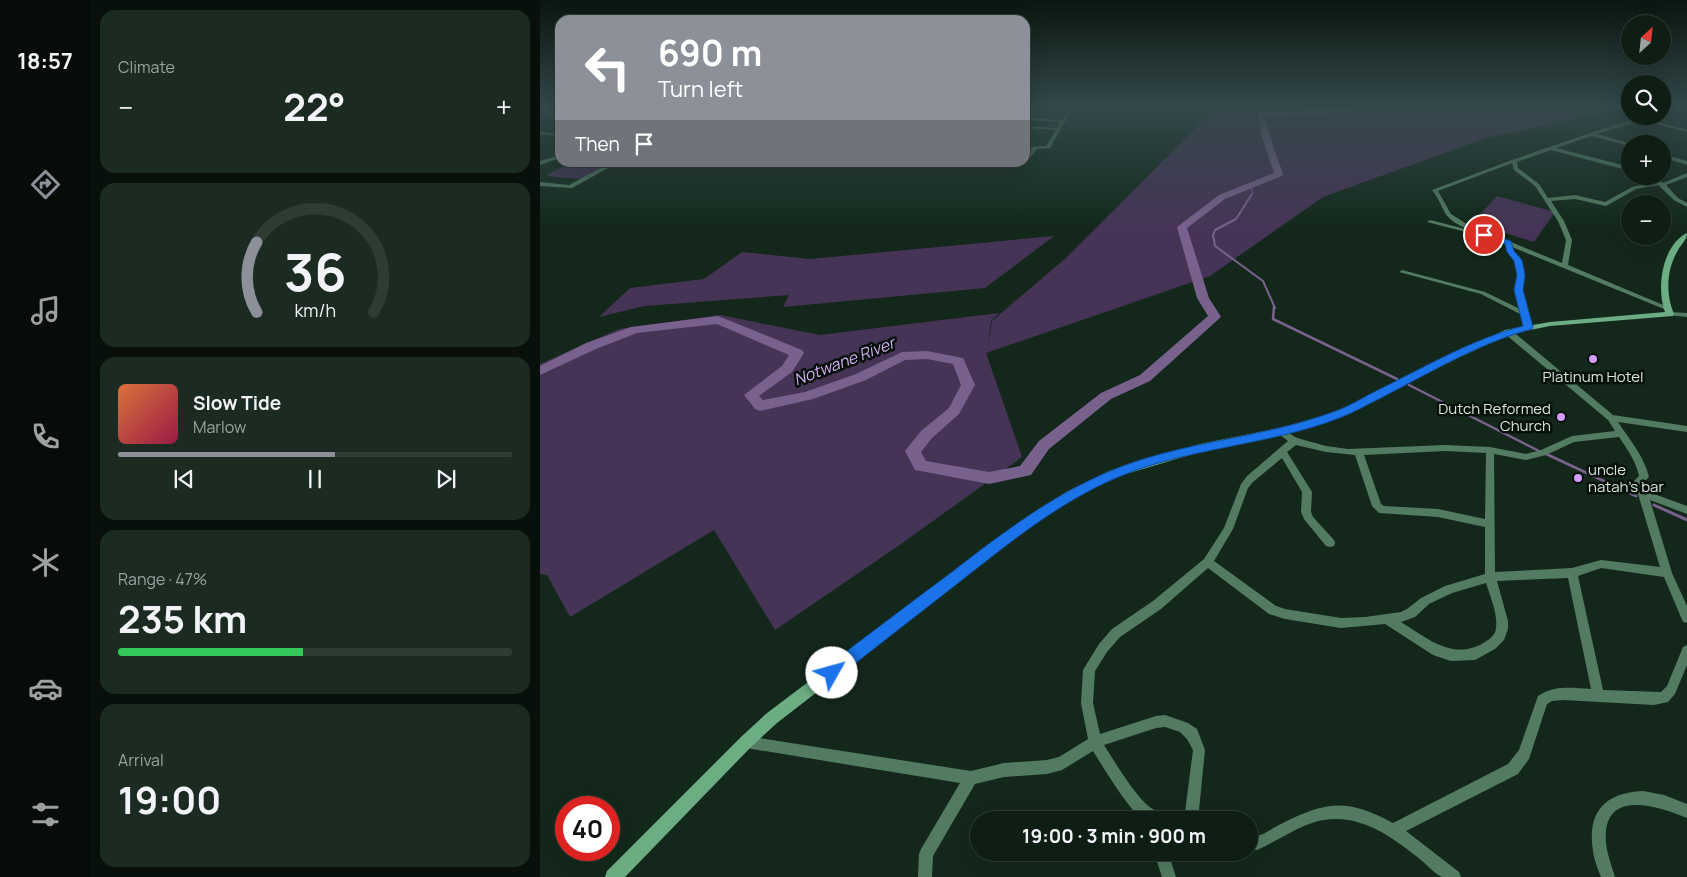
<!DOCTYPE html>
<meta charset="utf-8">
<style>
body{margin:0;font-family:Manrope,sans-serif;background:#1c2b22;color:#f1f3f6;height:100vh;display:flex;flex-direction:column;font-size:19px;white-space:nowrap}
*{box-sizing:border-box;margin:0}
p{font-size:16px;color:#9ba2a0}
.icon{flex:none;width:28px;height:28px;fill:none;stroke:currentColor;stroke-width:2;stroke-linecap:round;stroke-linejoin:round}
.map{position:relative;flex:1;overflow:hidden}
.details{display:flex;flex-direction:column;gap:10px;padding:10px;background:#08100b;width:450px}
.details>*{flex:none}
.hud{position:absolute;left:15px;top:15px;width:475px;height:152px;border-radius:15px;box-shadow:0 5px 20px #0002,0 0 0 1px #2e3c34;background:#8c9099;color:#fff;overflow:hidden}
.needle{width:32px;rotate:27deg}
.buttons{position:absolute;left:1081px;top:15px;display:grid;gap:10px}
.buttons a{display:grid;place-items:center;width:50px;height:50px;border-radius:50%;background:#0e1e14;box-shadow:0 5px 20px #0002,0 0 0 1px #2e3c34;font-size:25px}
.speed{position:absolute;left:15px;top:796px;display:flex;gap:10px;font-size:25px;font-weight:700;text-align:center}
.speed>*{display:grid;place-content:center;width:65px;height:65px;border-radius:50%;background:#0e1e14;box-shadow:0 5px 20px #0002,0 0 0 1px #2e3c34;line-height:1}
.speed .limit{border:8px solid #d22;background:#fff;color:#111}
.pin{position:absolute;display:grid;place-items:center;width:42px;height:42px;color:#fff;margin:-21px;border:2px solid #fff;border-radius:50%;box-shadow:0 1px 5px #0007}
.me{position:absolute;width:55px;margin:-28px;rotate:52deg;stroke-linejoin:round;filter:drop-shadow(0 0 4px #0008)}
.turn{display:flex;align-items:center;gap:18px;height:105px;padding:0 20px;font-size:22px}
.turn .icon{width:65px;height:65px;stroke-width:2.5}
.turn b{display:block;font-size:35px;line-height:42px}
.then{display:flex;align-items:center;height:48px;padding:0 20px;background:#0003;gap:10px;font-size:19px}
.big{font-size:38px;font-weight:700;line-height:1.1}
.details .widget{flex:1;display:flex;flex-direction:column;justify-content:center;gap:8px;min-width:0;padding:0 18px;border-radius:15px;background:#1c2b22}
.details .dial{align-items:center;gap:0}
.dial svg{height:130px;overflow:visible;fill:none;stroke:#2e3c34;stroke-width:7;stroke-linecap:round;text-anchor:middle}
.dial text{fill:#f1f3f6;stroke:none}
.song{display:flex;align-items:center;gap:15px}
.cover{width:60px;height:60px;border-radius:8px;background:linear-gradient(135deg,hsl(20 70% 55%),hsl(340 70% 35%))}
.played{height:5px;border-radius:2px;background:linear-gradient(90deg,#8c9099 55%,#2e3c34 55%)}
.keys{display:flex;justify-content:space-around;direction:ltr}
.heat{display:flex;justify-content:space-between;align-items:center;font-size:28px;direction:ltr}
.charge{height:8px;border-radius:4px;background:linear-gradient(90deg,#34c759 47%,#2e3c34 0)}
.trip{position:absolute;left:430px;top:811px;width:288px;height:50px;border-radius:25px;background:#0e1e14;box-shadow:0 5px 20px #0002,0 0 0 1px #2e3c34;font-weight:700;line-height:50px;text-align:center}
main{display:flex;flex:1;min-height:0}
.menu{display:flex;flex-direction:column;width:90px;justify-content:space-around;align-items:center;background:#060c08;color:#9ba2a0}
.menu .icon{width:35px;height:35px}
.menu .current{color:#8c9099}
.menu b{font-size:22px;color:#f1f3f6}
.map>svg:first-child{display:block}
.green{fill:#463456}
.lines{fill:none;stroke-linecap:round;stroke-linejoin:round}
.stream-far3{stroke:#79618d;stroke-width:1}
.stream-far2{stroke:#79618d;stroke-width:2}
.stream-far1{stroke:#79618d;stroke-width:2.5}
.stream{stroke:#79618d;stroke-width:3}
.river{fill:#79618d;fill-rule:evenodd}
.street{fill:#537b61;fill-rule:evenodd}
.secondary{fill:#6cad83;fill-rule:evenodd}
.route{fill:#1a73e8;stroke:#114b97}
.poi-dot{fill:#d29dfd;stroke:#060f09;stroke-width:2}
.labels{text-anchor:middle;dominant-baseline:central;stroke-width:5;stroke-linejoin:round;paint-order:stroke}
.poi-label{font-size:15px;fill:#d8e5dc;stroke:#060f09}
.water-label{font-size:16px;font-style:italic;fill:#d2adf3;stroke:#060f09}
</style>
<main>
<nav class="menu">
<b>18:57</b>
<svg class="icon current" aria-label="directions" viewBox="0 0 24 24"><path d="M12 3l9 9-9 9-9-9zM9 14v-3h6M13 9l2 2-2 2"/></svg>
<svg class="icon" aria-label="music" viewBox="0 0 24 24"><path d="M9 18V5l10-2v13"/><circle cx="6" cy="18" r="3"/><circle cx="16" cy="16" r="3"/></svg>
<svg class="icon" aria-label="phone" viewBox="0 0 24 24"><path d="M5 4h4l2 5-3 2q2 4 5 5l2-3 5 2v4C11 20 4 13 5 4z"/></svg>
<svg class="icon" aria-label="climate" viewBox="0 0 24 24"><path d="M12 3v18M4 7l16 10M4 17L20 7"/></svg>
<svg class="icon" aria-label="car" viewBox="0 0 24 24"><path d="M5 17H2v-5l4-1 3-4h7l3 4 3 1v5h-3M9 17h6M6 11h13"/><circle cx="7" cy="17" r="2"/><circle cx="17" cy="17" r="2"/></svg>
<svg class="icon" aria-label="filters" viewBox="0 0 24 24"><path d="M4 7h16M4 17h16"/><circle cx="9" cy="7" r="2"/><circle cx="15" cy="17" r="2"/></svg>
</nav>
<section class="details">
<div class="widget"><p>Climate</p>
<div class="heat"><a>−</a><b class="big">22°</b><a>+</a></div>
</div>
<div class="widget dial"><svg viewBox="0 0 100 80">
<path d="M14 69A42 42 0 1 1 86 69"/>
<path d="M14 69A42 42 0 0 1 14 26" stroke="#8c9099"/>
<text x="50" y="56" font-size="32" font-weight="700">36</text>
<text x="50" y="72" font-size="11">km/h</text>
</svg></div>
<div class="widget">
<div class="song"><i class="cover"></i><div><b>Slow Tide</b><p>Marlow</p></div></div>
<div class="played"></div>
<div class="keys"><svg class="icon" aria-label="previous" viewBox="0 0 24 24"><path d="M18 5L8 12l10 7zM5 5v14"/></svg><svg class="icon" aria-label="pause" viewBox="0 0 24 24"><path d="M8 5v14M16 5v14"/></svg><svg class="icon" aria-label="next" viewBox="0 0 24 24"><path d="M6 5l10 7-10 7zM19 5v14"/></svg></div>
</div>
<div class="widget"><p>Range · 47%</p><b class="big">235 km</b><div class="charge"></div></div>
<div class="widget"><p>Arrival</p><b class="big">19:00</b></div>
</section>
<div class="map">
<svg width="1147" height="877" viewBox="0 0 1147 877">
<rect width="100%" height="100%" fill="#13281b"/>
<!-- green -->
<g class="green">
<polygon points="678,106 1090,107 946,138 783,197 670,276 446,353 482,457 361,544 235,630 174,530 30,617 7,575 0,574 0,364 79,329 180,315 280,335 459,313 451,321 448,346 452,321 526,258"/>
<polygon points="30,163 73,163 42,179 5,176"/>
<polygon points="957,196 1015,212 994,242 932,223"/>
<polygon points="514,236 445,288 243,307 249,295 104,306 59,317 90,288 164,279 202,252 270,259"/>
</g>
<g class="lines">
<!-- stream-far3 -->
<polyline class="stream-far3" points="710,186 713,192 711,195"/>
<!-- stream-far2 -->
<polyline class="stream-far2" points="712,194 696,219 675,230 673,235 675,246 723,281 735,308"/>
<!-- stream-far1 -->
<g class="stream-far1">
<polyline points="734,307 733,319 857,379"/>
<polyline points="869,385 1005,454"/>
</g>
<!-- stream -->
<g class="stream">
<polyline points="1002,452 1096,496"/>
<polyline points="1114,505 1147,520"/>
</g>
<!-- river -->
<polygon class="river" points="830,106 839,106 841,108 837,110 725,117 730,137 743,174 742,176 685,199 647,228 669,298 681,317 610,381 571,399 509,449 491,475 449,484 375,470 365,451 381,431 409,408 421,385 413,364 387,359 365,360 326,380 273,399 220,411 215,409 204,395 242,366 249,355 177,324 97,333 56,349 0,375 0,366 46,343 91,327 178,316 262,350 264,353 252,372 219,396 223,400 265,392 316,374 362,352 387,351 423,358 435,385 419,414 391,439 381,452 386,461 449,472 480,466 499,441 561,393 600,375 668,316 657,298 637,227 679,195 734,173 722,137 718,113"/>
<!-- street -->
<g class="street">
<polygon points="493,106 497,106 490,118 522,120 526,113 512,106 518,106 530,113 510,148 497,149 486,163 467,163 485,162 485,158 492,149 485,149 485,147 506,146 516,130 485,128 485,126 517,128 520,122 488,120 485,123 485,118"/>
<polygon points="1128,109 1147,110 1147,112 1128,111 1122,113 1122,110"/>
<polygon points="0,110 20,112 20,114 0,112"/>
<path d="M1105,116H1113L1107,119L1147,130V132L1102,120L1057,134L1091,144L1090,146L1052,136L1016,148L1090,167V171L1011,150L977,162L978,168L999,184L1008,198L1035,195L1065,202L1092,187L1115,182L1107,176H1113L1123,183L1147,173V177L1126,185L1138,198L1147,203V207L1134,200L1118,185L1096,189L1066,206L1035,199L1011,201L1024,221L1032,240L1028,265L1128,307V309H1124L972,247L974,252L981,260L984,275L982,290L992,327L988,329L984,327L982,315L941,294L859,272L862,270L945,292L980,309L976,290L978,275L975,260L968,252L965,244L957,240L887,222L890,220L961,238L1022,263L1026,240L1018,221L995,186L974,170L972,163L898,191L911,214L930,226V228L928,229C900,218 907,210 892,190L972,160L1059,130Z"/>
<polygon points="0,132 20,134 20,136 0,134"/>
<polygon points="1122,154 1147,161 1147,165 1122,157"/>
<polygon points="20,155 20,158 0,165 0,161"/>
<polygon points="72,162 79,162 32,188 0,186 0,182 29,185"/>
<polygon points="1130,312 1147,313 1147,317 1128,315 1128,313"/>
<path d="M965,330H971L1073,415L1147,426V432L1078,422C1089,439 1104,456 1109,477L1104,482L1106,491L1147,506V514L1110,500L1132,573L1147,606V623L1143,622L1124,577L1061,568L1038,576L1063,690L1121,692L1127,686L1143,647L1147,645V665L1135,694L1128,702L1114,705L1023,700L1012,701L1007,704L989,759L978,774L866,831L919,872L921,877C916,877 907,877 902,877C896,875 886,864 881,860C853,838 822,814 784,820C762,823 738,841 717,850L709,849V835C711,835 714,836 716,836C724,835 734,827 741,824C786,801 807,798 853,823L968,764L979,750L998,696C1015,685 1031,688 1051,689L1028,578L957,581L968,621V629L964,640L955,649L935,660L911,661L893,655L845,624L801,628L745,619L729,614L668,568L621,609L580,637L567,652L555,671L553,703L560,734L616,716L625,715L648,723L657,729L665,750L658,820H644L653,750L647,739L640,732L625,727L616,728L564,745C576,764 591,789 606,804C612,810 621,812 624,820C618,820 610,822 604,820C592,815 561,764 553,751L522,770L507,774L464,777L435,784L393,856L392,877H378L379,854L381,849L420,783L206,748L201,747L200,742L201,737L206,736L431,771L464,763L507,760L519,757L548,739L541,703L543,670L559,644L572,629L613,601L664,559L684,528L701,484L707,476L748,441L736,432L737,430H743L757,438L786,446L808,449L905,445L950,447L986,454L1001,450L1032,436L1075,431L1068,420L965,334ZM1079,437C1087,449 1096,461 1099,476L1094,481V486L1098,494L1120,567L1061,560L1032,568L955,572L954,454L986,460L1006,455L1034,442ZM756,445L786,452L815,455L832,506L839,513L898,517L945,527V574L905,586L881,598L867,609L861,612L825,617L801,618L745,609L736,606L674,561L693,529L708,488L713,482L742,458L762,492L761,512L764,519L786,546L790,547L794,546L795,543L794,540L773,517L771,512L772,492L747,452ZM905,451L946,453L945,519L898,509L844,506L841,504L824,455ZM946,583C950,596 958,614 956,628C956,634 950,639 945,642C914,662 887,638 861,622L875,617L889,604L912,593Z"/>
<path d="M1103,791L1124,795L1147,804V818C1123,808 1070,789 1066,831C1064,847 1071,863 1075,877H1061C1058,869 1054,860 1053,851C1047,811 1065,793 1103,791Z"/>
<polygon points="614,852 628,852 636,877 622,877"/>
</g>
<!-- secondary -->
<path class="secondary" d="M1147,233C1147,240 1142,243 1138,250C1127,269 1125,293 1134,314L1133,316L1010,326L970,334L918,358L801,417L740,436L660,452L576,477L534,498L498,521L237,723L211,747L85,877H65L67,871L201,737L227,713L490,515L526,492L569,471L660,444L740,428L795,413L912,354L965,330L1010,322L1125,312C1116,289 1122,245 1147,233Z"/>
</g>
<!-- sky -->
<linearGradient id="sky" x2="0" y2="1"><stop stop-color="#0a160f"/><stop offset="0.46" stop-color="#33484a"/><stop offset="1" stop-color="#33484a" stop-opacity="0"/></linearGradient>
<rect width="1147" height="229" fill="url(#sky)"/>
<!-- route -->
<path class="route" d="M944,232L971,241L974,251L982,260L985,275L983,290L993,327L992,329C939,343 889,373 841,398C828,404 815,412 802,417C729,446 648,447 576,478C520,502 470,542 422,580C380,613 338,645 297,678L292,680L286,678L284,673L286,667C328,635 370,603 412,572C461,534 511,496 568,472C640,441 720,439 793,412C808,407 822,398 836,391C883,368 932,339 983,326L974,290L977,275L974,261L967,252L965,244L941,236L940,235Z"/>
<!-- markers -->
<g class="poi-dot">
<circle cx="1053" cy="359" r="5"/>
<circle cx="1021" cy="417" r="5"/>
<circle cx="1038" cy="478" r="5"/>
</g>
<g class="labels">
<!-- poi labels -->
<g class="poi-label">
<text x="1053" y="376">Platinum Hotel</text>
<text x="1011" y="408" text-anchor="end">Dutch Reformed<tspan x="1011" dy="17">Church</tspan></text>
<text x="1048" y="469" text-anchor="start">uncle<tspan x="1048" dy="17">natah's bar</tspan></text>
</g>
<!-- water labels -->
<g class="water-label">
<text transform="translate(304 361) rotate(-21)">Notwane River</text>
</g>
</g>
</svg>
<div class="buttons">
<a><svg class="needle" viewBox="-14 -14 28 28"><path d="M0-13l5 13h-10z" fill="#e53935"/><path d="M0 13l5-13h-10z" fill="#9ba2a0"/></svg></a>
<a><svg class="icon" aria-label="search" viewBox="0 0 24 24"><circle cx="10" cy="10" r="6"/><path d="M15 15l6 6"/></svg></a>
<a>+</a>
<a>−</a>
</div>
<div class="speed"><div class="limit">40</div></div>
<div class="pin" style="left:944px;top:235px;background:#d93025"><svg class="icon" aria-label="arrive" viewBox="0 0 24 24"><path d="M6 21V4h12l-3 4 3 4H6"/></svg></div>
<svg class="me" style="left:292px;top:673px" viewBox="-20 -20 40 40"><circle r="19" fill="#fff"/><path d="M0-13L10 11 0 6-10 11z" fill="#1a73e8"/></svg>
<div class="trip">19:00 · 3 min · 900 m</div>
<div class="hud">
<div class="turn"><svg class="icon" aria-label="left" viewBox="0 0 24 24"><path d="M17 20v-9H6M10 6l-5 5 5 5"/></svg><div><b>690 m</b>Turn left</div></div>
<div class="then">Then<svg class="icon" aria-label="arrive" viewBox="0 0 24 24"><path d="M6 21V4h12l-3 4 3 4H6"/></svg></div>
</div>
</div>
</main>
